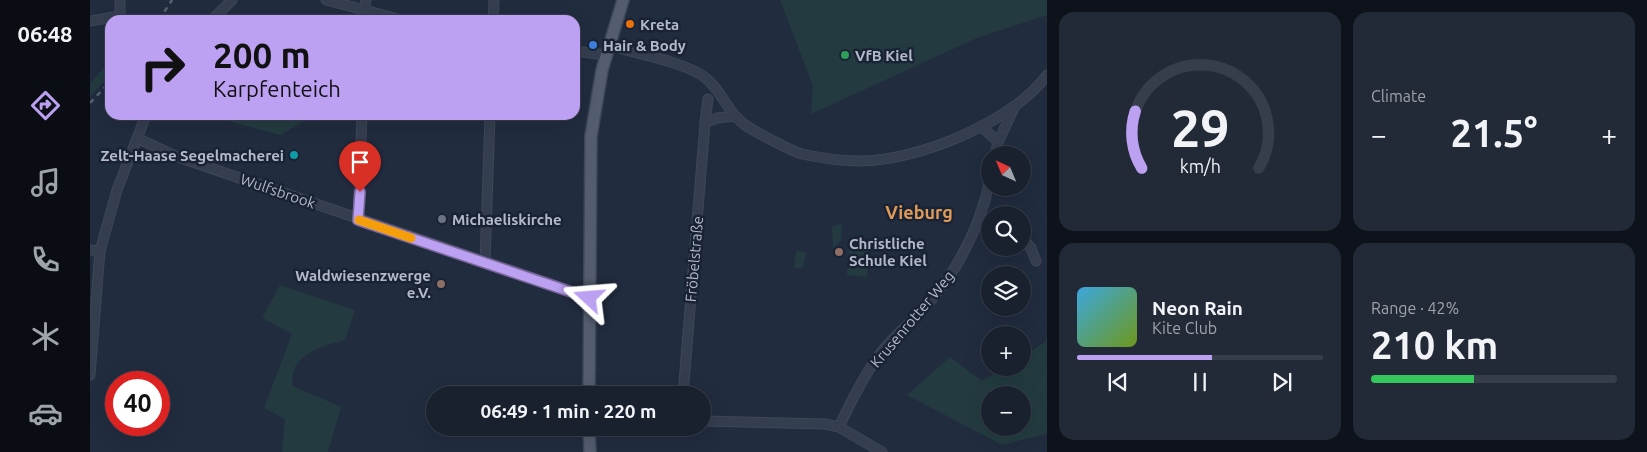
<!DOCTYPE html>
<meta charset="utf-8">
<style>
body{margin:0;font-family:Ubuntu,sans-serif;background:#222937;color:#f1f3f6;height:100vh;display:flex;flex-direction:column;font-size:19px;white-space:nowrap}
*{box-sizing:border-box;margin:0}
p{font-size:16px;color:#9fa3aa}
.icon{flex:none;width:28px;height:28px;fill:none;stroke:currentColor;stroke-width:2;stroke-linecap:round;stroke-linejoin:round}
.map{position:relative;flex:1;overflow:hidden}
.details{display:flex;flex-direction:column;gap:12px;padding:12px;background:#0e121a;width:600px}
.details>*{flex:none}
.banner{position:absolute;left:15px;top:15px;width:475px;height:105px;border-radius:15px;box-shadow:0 5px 20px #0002,0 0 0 1px #373e4b;background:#bca0f2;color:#111;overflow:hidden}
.needle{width:32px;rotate:316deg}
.fabs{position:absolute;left:891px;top:146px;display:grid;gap:10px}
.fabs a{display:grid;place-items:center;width:50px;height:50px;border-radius:50%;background:#19212f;box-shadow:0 5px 20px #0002,0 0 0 1px #373e4b;font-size:25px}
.speed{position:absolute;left:15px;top:371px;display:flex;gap:10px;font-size:25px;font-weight:700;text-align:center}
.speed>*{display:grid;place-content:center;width:65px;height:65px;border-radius:50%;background:#19212f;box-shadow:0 5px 20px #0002,0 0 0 1px #373e4b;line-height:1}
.speed .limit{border:8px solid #d22;background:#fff;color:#111}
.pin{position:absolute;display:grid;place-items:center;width:42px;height:42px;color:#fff;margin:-51px -21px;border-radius:50% 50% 50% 0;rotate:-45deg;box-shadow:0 0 5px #0007}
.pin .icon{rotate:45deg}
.me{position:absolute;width:55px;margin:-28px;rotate:289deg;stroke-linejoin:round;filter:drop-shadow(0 0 4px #0008)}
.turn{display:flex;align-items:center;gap:18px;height:105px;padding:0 25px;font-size:22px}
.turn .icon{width:65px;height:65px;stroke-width:2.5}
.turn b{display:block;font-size:35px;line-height:42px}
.big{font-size:38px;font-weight:700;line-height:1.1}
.details .card{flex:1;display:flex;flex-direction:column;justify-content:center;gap:8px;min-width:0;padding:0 18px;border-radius:15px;background:#222937}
.details .dial{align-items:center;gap:0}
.dial svg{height:130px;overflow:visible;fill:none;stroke:#373e4b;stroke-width:7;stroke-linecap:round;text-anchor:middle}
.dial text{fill:#f1f3f6;stroke:none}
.song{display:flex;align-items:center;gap:15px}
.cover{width:60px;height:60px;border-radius:8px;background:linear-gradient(135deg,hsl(200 70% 55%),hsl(80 70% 35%))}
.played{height:5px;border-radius:2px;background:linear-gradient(90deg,#bca0f2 55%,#373e4b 55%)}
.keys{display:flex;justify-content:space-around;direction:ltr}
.heat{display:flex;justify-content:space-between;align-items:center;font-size:28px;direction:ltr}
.charge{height:8px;border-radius:4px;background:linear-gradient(90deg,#34c759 42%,#373e4b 0)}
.details .tiles{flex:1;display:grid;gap:12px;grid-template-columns:repeat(2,1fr)}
.trip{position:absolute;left:336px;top:386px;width:285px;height:50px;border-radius:25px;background:#19212f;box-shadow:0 5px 20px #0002,0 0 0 1px #373e4b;font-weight:700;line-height:50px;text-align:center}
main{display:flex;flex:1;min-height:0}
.tabs{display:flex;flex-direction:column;width:90px;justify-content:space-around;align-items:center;background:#0a0d13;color:#9fa3aa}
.tabs .icon{width:35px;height:35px}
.tabs .selected{color:#bca0f2}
.tabs b{font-size:22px;color:#f1f3f6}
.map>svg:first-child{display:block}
.green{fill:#233b40;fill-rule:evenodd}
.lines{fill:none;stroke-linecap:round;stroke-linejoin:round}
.minor-casing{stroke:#3e4758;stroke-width:11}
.major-casing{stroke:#3e4758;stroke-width:14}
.minor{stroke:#353e4f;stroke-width:9}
.major{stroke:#535d6f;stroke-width:11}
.rail{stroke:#576277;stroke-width:2.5;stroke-dasharray:5 5;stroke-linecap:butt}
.route-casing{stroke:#7a689d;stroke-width:12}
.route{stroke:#bca0f2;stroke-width:9}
.slow{stroke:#f59e0b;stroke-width:9}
.food-dot{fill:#e8710a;stroke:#1a2334;stroke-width:2}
.shop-dot{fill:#3f7fe0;stroke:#1a2334;stroke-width:2}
.leisure-dot{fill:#2e9e5b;stroke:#1a2334;stroke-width:2}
.culture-dot{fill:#0f9aa8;stroke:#1a2334;stroke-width:2}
.worship-dot{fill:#6b7280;stroke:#1a2334;stroke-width:2}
.education-dot{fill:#8d6e63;stroke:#1a2334;stroke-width:2}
.labels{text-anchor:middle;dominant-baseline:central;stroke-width:5;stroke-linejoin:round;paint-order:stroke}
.poi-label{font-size:15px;font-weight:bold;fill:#b1b9ca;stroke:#1a2334;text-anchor:start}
.street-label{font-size:15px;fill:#b1b9ca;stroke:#1a2334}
.quarter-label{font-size:18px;font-weight:bold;fill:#df9b57;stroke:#1a2334}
</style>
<main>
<nav class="tabs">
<b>06:48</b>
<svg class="icon selected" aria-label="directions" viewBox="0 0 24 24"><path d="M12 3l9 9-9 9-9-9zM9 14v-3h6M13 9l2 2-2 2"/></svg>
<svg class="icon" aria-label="music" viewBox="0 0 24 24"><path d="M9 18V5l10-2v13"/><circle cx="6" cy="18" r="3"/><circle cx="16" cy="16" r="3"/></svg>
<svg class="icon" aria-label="phone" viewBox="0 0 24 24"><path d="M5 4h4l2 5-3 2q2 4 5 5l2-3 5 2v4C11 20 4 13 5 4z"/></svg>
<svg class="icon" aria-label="climate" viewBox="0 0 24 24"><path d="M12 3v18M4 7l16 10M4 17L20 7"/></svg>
<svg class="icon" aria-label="car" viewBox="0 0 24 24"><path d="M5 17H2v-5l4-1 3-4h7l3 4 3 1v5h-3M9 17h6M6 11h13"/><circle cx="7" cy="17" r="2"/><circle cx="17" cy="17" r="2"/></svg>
</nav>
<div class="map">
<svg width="957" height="452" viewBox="0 0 957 452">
<rect width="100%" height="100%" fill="#212c3f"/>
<!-- green -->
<g class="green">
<polygon points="690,0 957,0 957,15 887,38 721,114 723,86"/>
<polygon points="20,60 20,76 0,96 0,84"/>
<polygon points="134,115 223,115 223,116 190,135 130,119"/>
<polygon points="752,224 751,241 743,248 742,226"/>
<polygon points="759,248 779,250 777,277 757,275"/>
<polygon points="706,251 716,252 713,268 704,268"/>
<path d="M190,285L265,310L255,340C232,346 197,355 203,386L251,407L238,452H192L195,419L174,408L202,334L172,318Z"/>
<path d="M957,335V434L912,445L817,395L860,357L892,381L914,368H932L933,356L955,342ZM900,395H932V428H900Z"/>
</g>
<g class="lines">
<defs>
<g id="minor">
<polyline points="30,0 30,20"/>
<polyline points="236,0 312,20"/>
<polyline points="122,20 142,0"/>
<polyline points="273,20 276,0"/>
<polyline points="403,20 404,0"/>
<polyline points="0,21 30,16"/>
<path d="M519,45C546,54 591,61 613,76C632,89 637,114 658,127C668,133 701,151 712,154C730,158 754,161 772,161C830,160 922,122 957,75"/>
<polyline points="485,51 516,55"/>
<polyline points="615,123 618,99"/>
<polyline points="891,126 908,142"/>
<polyline points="49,139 85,156 499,297"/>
<polyline points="905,155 908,142 925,106"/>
<polyline points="889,219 900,223"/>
<polyline points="268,220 272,115"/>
<polyline points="932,238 941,248 946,261"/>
<polyline points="0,250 10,251"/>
<polyline points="395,263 400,115"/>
<polyline points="0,375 10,251 27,190 56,115"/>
<polyline points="593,395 615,123 627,118 645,116"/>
<polyline points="612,421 735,424 749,427 792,452"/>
<path d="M749,427C762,400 774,375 792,351C809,331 831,314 847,293C873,260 891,222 900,180"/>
</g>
<g id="major">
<polyline points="499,395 501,136 512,70 533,0"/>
<polyline points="499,428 500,452"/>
</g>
</defs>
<!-- minor casing -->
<use href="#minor" class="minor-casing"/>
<!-- major casing -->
<use href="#major" class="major-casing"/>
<!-- minor -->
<use href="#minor" class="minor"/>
<!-- major -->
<use href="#major" class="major"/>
<!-- rail -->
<g class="rail">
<polyline points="69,20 82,0"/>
<polyline points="0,103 20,82"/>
</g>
</g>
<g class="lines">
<defs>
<polyline id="route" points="270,192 268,220 499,298"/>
</defs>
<!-- route casing -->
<use href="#route" class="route-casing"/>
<!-- route -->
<use href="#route" class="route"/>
<!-- slow -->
<polyline class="slow" points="269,220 321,238"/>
</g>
<!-- markers -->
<circle class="food-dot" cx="540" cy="24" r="5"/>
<circle class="shop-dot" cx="503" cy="45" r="5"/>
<circle class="leisure-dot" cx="755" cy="55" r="5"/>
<circle class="culture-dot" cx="204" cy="155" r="5"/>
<circle class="worship-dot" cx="352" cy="219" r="5"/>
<g class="education-dot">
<circle cx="749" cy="252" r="5"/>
<circle cx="351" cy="284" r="5"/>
</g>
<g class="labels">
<!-- poi labels -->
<g class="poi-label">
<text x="550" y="24">Kreta</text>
<text x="513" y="45">Hair &amp; Body</text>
<text x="765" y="55">VfB Kiel</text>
<text x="194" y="155" text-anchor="end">Zelt-Haase Segelmacherei</text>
<text x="362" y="219">Michaeliskirche</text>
<text x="759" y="243">Christliche<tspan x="759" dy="17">Schule Kiel</tspan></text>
<text x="341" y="275" text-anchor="end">Waldwiesenzwerge<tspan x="341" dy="17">e.V.</tspan></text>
</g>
<!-- street labels -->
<g class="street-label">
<text transform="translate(188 191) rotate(19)">Wulfsbrook</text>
<text transform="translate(604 259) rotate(-85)">Fröbelstraße</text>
<text transform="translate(822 319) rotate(-50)">Krusenrotter Weg</text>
</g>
<!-- quarter labels -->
<g class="quarter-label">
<text x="829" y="212">Vieburg</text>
</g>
</g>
</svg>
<div class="fabs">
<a><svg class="needle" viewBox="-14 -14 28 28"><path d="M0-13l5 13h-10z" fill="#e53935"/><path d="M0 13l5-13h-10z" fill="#9fa3aa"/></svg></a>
<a><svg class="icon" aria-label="search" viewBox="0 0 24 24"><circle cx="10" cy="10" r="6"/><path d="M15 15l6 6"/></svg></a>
<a><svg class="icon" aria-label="layers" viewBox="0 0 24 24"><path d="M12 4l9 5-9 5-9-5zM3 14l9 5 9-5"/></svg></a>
<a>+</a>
<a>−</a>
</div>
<div class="speed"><div class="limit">40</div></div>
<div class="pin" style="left:270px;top:192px;background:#d93025"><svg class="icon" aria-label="arrive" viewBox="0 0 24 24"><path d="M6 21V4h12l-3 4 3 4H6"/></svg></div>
<svg class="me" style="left:499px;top:298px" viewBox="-20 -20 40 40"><path d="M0-17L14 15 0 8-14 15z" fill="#bca0f2" stroke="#fff" stroke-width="4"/></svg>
<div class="trip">06:49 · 1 min · 220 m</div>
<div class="banner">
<div class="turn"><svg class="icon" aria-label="right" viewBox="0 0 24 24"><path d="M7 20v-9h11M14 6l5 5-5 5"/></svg><div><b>200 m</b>Karpfenteich</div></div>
</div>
</div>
<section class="details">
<div class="tiles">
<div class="card dial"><svg viewBox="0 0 100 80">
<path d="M14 69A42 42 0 1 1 86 69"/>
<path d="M14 69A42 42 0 0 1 10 34" stroke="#bca0f2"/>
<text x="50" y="56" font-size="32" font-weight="700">29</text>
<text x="50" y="72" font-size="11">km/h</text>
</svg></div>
<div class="card"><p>Climate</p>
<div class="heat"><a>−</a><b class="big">21.5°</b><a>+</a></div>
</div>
<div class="card">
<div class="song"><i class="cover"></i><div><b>Neon Rain</b><p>Kite Club</p></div></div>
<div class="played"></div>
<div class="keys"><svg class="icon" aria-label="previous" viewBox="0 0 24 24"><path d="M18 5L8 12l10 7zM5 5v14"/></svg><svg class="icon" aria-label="pause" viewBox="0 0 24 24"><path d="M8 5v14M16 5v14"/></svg><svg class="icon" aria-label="next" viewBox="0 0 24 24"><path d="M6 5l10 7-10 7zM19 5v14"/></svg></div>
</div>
<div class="card"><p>Range · 42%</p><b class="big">210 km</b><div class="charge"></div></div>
</div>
</section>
</main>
